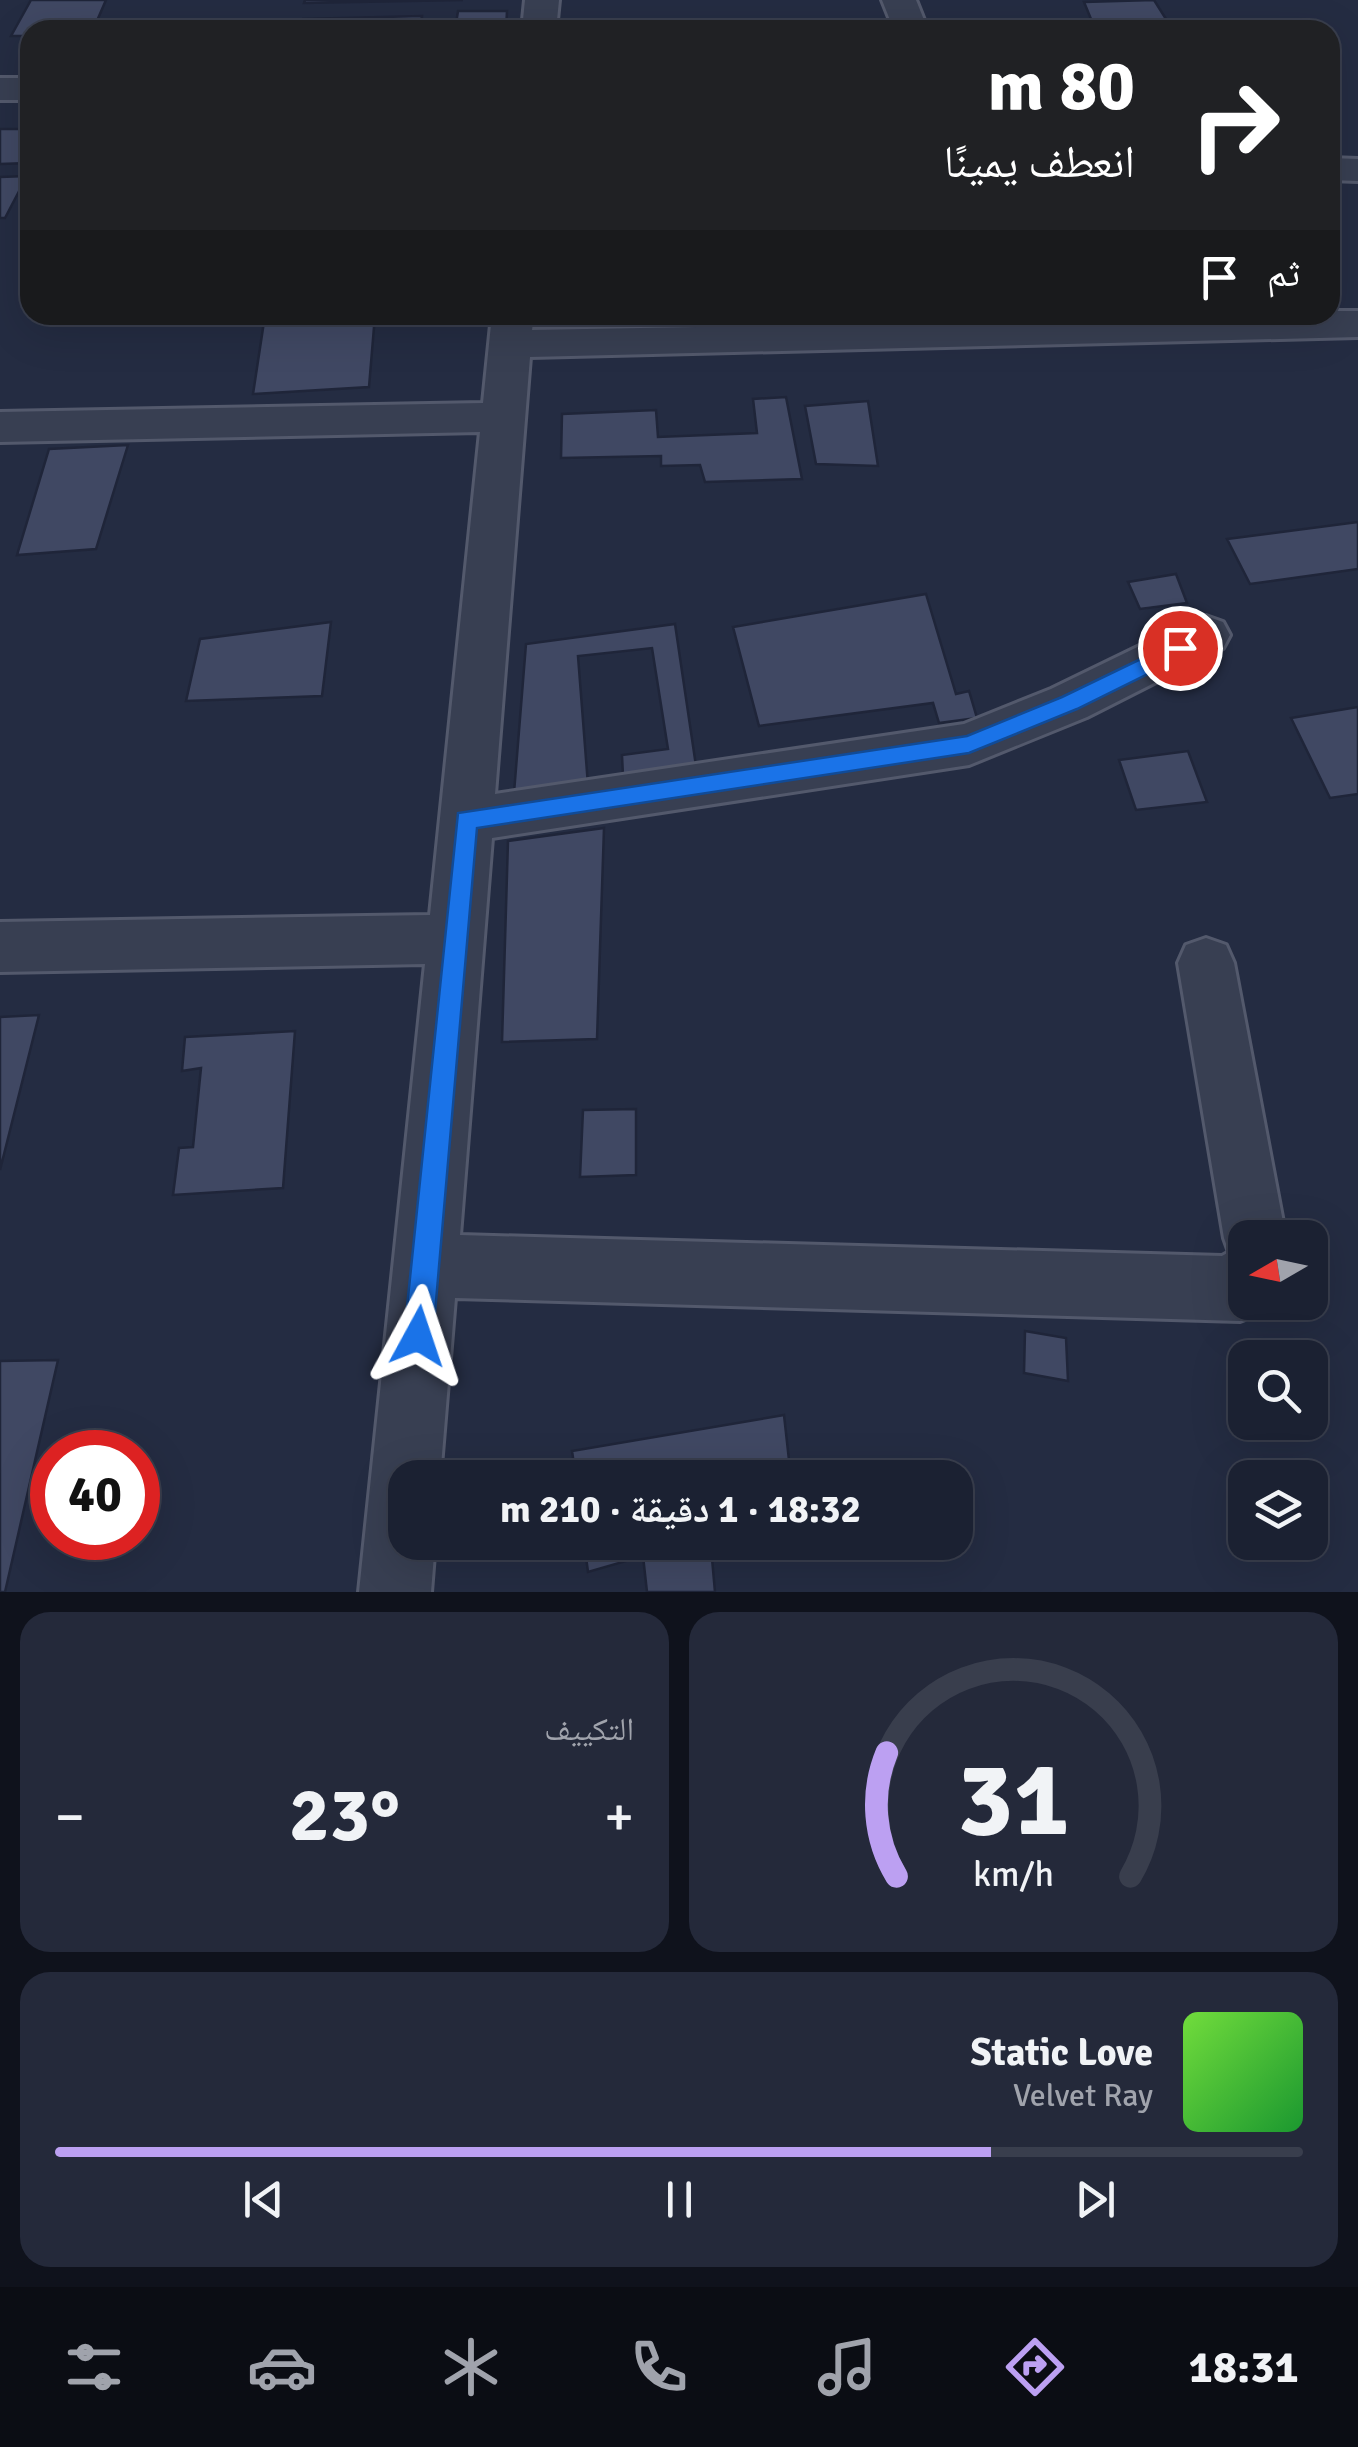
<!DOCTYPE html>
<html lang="ar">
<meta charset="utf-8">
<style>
body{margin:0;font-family:Signika,"Noto Naskh Arabic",sans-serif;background:#24293a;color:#f1f3f6;direction:rtl;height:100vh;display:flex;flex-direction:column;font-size:38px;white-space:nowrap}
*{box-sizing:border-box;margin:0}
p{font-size:32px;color:#a0a3ac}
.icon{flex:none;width:55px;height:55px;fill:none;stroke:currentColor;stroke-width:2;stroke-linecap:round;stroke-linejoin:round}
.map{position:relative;height:1592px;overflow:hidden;direction:ltr}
.details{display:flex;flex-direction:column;gap:20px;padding:20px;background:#0f121c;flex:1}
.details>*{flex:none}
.banner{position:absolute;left:20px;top:20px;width:1320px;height:305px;border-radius:30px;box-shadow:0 10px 40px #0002,0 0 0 2px #393e4d;direction:rtl;background:#202124;color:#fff;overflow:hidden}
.needle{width:65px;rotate:261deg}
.tools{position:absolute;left:1228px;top:1220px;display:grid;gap:20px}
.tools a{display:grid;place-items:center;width:100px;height:100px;border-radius:20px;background:#1b2132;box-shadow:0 10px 40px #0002,0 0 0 2px #393e4d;font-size:50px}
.speed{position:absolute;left:30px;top:1430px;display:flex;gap:20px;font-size:50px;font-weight:700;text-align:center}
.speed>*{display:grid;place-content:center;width:130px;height:130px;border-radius:50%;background:#1b2132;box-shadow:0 10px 40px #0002,0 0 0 2px #393e4d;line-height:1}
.speed .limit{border:15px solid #d22;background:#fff;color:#111}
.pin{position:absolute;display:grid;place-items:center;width:85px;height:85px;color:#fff;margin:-42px;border:5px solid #fff;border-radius:50%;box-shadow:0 2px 10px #0007}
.me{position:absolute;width:110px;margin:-55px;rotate:5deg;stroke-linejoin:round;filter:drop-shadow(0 0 8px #0008)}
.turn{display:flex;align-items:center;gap:35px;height:210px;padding:0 40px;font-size:45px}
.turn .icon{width:130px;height:130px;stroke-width:2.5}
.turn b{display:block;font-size:70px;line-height:85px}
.then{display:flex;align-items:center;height:95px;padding:0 40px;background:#0003;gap:20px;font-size:38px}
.big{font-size:75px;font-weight:800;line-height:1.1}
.details .tile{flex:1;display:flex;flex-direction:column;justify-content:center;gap:15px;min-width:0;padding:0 35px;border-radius:30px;background:#24293a}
.details .dial{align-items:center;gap:0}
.dial svg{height:260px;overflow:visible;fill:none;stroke:#393e4d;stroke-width:7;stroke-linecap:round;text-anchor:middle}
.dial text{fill:#f1f3f6;stroke:none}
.song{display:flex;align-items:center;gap:30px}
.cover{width:120px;height:120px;border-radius:15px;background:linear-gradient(135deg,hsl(100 70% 55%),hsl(130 70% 35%))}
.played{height:10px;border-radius:5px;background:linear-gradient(90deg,#bca0f2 75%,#393e4d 75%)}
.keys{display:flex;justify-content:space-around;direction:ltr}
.heat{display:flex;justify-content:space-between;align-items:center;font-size:55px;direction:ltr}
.details .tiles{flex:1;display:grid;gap:20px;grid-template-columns:1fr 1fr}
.tile:last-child{grid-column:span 2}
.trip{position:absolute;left:388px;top:1460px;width:585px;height:100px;border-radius:30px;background:#1b2132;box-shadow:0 10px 40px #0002,0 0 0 2px #393e4d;font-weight:800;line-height:100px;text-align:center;direction:rtl}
.dock{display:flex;height:160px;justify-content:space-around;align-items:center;background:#0b0d14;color:#a0a3ac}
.dock .icon{width:70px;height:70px}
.dock .selected{color:#bca0f2}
.dock b{font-size:45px;color:#f1f3f6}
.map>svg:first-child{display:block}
.building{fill:#404863;stroke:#1f2539;stroke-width:2.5}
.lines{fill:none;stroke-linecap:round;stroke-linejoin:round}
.minor-casing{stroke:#53596c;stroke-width:6}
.minor{fill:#383f52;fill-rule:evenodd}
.route{fill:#1a73e8;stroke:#114b97;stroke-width:2.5}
</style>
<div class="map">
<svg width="1358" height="1592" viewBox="0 0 1358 1592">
<rect width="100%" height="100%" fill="#242c42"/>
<!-- building -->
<g class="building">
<polygon points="31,0 106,0 93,30 30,30 30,36 11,36"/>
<polygon points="305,0 463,0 304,3"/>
<polygon points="1154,0 1166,19 1093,24 1084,2"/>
<polygon points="458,11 507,11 506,30 455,30"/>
<polygon points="422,16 420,30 301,30 303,19"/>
<polygon points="0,129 30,129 29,163 0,164"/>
<polygon points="27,176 5,218 0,218 0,177"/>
<polygon points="265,315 375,315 369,387 253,394"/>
<polygon points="786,397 802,479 705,482 700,465 661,466 661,456 561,458 562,414 656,410 658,437 757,433 753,399"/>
<polygon points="868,401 878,466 816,464 805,406"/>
<polygon points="128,445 96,549 17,555 49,449"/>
<polygon points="1358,522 1358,569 1250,584 1227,539"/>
<polygon points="1176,574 1187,603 1140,609 1128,582"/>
<polygon points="926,594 956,694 969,691 977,718 939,723 933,703 759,726 733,627"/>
<polygon points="331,622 322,696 186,701 200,639"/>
<polygon points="675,624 696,766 623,776 622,755 668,749 652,648 578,656 588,785 514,793 526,644"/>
<polygon points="1358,707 1358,794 1330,798 1291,718"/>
<polygon points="1188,751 1207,802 1136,810 1119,760"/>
<polygon points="604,828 597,1039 502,1042 508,841"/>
<polygon points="39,1015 0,1170 0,1017"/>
<polygon points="295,1031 283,1188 173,1195 179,1148 193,1147 201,1068 182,1071 185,1037"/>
<polygon points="636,1109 636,1175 580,1177 583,1110"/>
<polygon points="1025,1331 1066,1338 1068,1381 1024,1373"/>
<polygon points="58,1360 5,1592 0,1592 0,1361"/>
<polygon points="784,1415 791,1478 576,1478 572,1451"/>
<polygon points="584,1542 740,1542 711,1547 715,1592 647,1592 643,1556 588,1572"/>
</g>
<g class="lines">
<defs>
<g id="minor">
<polygon points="525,0 559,0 556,30 522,30"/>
<polygon points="882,0 916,0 928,30 894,30"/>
<rect x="0" y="78" width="30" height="22"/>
<polygon points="1330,158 1358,159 1358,181 1330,180"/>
<polygon points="1330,311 1358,311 1358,337 530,357 495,794 964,724 1051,689 1189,622 1206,616 1223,622 1230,635 1223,648 1087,717 969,765 492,838 460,1235 1222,1256 1229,1252 1224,1238 1178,963 1186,945 1206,938 1226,945 1234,963 1286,1238 1245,1238 1245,1302 1266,1302 1263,1312 1240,1321 455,1298 440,1478 405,1478 405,1542 435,1542 431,1592 359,1592 425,964 0,972 0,922 430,915 480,432 0,442 0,412 483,403 492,315 534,315 532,330 1330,315"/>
</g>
</defs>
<!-- minor casing -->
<use href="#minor" class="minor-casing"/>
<!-- minor -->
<use href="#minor" class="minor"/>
</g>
<!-- route -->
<polygon class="route" points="1180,640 1191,648 1188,654 1077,709 969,753 477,828 433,1336 428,1346 418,1350 409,1346 404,1336 458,813 967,736 1062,697"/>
</svg>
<div class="tools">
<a><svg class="needle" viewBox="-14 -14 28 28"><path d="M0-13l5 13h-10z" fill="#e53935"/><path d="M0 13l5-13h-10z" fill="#a0a3ac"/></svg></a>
<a><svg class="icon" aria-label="search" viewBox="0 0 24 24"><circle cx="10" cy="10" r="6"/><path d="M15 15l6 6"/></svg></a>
<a><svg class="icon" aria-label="layers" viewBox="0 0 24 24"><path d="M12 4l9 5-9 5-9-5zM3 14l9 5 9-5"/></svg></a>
</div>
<div class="speed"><div class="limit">40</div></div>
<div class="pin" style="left:1180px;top:648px;background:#d93025"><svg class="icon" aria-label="arrive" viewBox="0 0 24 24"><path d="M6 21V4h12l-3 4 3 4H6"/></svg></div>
<svg class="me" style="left:418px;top:1336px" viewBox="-20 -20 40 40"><path d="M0-17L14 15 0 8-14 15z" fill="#1a73e8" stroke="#fff" stroke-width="4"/></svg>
<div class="trip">18:32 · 1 دقيقة · 210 m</div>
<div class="banner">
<div class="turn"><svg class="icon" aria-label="right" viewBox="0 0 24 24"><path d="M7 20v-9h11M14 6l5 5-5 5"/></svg><div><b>80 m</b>انعطف يمينًا</div></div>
<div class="then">ثم<svg class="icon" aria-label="arrive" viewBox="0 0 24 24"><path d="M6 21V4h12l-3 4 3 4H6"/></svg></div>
</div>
</div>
<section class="details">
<div class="tiles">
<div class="tile dial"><svg viewBox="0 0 100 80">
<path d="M14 69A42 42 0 1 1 86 69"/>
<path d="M14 69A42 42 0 0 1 11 31" stroke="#bca0f2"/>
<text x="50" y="56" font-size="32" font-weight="700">31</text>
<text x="50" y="72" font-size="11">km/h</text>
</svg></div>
<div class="tile"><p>التكييف</p>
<div class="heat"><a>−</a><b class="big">23°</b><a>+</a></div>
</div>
<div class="tile">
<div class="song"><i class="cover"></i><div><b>Static Love</b><p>Velvet Ray</p></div></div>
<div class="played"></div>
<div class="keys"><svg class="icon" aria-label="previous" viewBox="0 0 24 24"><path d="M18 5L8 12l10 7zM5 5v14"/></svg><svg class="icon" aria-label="pause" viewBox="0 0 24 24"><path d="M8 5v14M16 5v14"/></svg><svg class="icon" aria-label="next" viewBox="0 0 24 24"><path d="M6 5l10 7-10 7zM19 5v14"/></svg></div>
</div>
</div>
</section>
<nav class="dock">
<b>18:31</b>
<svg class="icon selected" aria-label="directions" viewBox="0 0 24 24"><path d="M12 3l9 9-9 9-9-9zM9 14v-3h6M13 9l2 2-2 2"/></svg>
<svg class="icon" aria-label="music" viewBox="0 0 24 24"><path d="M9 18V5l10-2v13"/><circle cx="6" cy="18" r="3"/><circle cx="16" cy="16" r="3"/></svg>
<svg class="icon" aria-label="phone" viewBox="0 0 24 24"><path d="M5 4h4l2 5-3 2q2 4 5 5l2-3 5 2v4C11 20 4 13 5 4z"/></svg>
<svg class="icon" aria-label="climate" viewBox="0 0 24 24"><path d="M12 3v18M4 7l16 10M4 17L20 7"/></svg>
<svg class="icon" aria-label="car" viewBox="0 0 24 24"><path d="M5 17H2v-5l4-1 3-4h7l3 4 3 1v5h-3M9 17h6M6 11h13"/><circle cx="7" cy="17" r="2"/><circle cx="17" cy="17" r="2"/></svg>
<svg class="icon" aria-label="filters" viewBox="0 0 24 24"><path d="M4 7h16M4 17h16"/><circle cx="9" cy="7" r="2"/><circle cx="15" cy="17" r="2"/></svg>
</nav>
